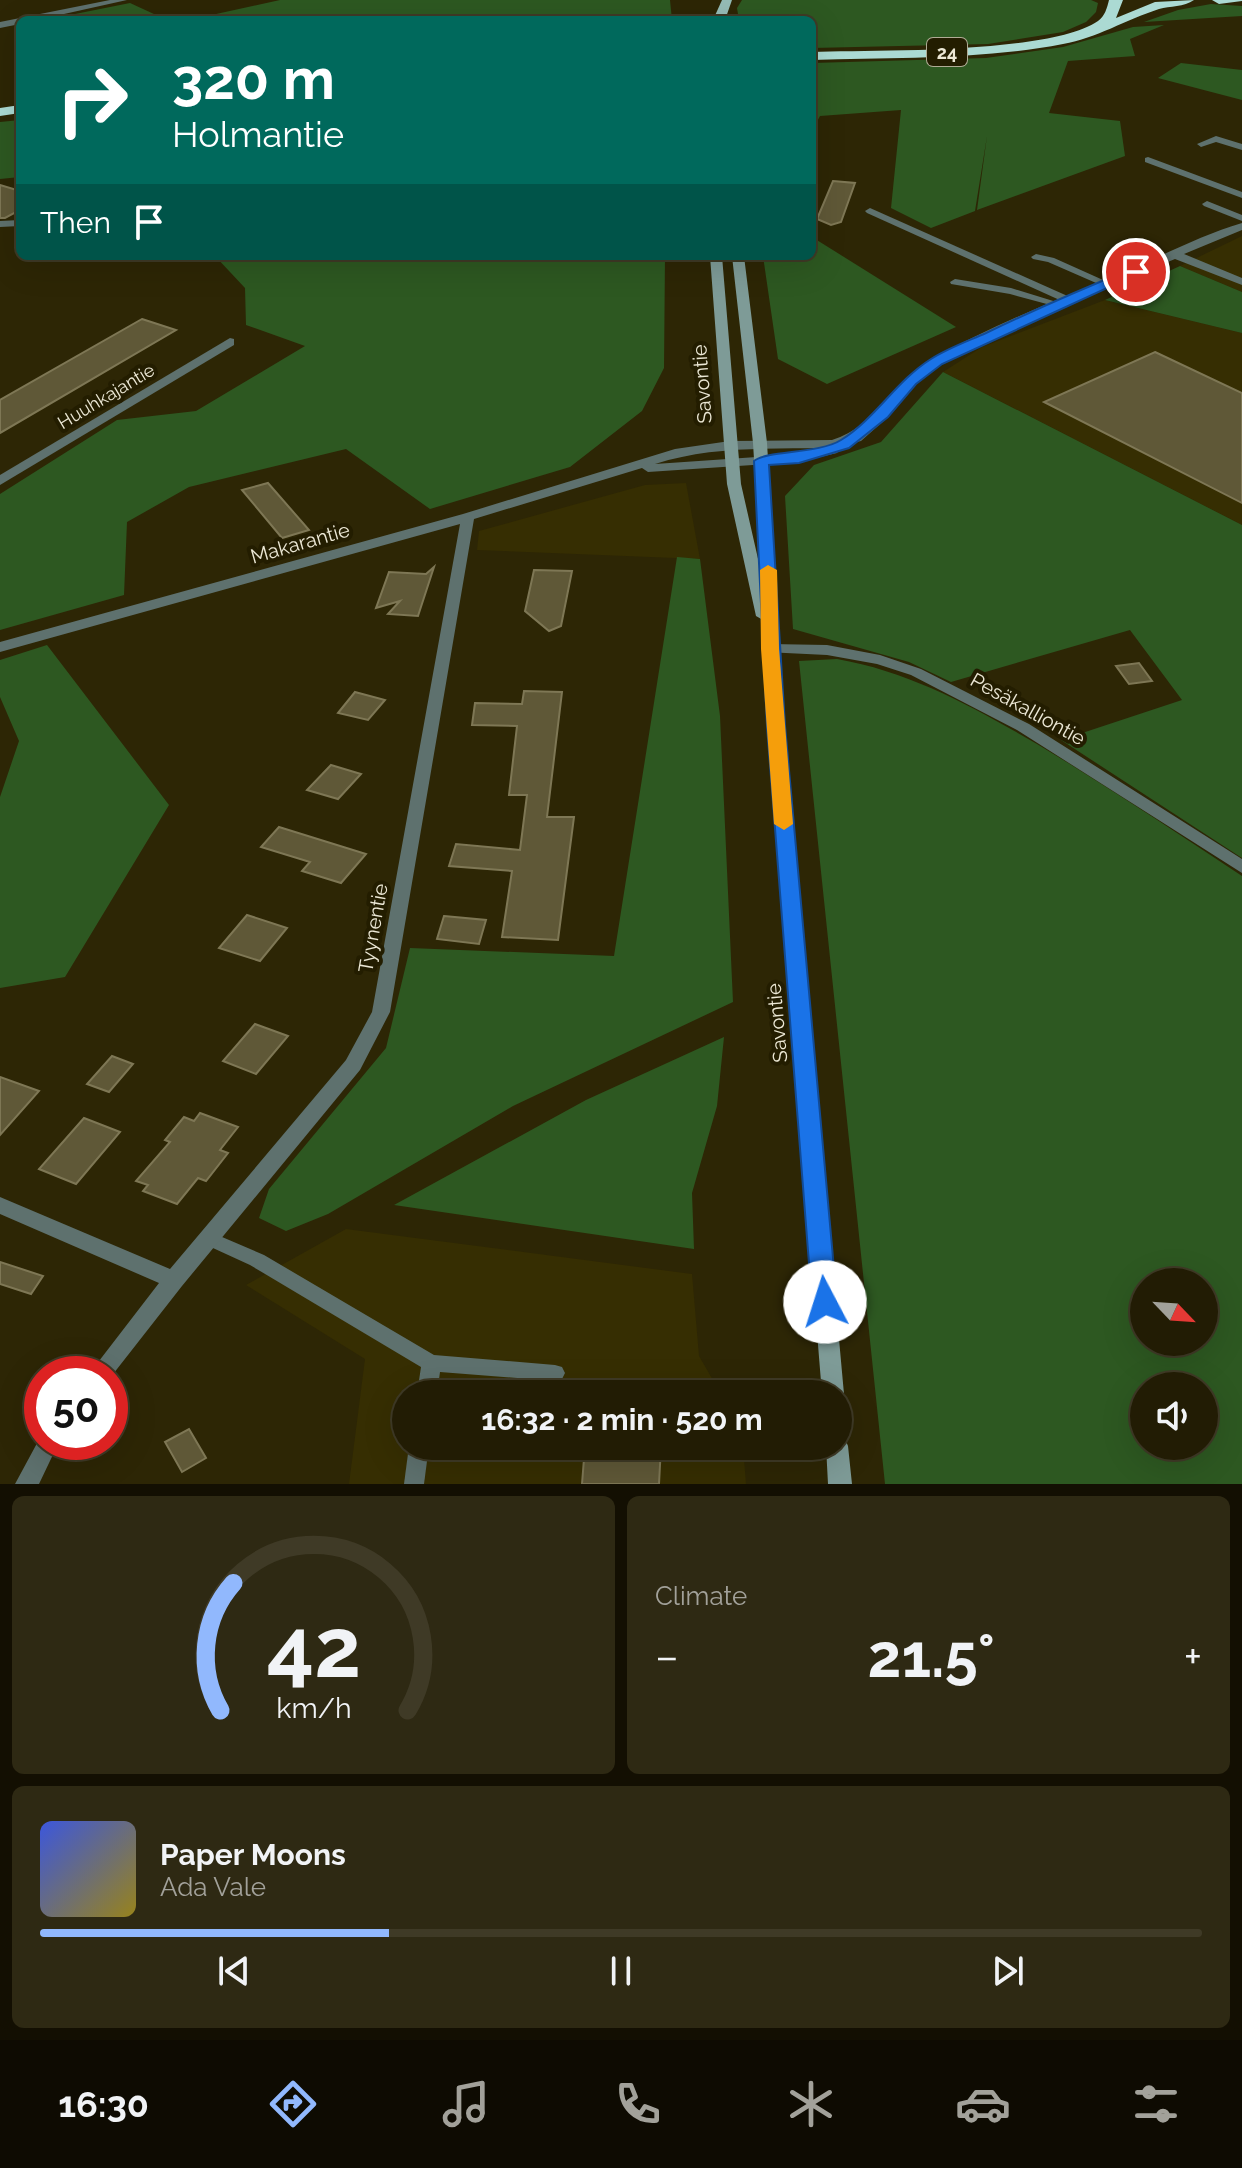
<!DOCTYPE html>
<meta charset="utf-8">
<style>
body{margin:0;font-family:Raleway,sans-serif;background:#2e2913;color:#f1f3f6;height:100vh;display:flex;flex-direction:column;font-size:30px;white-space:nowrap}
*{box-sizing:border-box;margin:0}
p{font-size:26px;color:#a2a19a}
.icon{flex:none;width:44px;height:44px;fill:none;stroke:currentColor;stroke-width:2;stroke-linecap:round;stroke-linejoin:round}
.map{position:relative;height:1484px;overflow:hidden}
.sheet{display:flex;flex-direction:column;gap:12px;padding:12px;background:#130f02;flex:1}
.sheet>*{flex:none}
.guide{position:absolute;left:16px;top:16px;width:800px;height:244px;border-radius:12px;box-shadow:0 8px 32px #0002,0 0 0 2px #3f3a26;background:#00695c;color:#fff;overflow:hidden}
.needle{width:52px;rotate:115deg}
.controls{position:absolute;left:1130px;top:1268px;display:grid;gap:16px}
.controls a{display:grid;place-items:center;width:88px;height:88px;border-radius:50%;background:#221c04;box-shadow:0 8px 32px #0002,0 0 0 2px #3f3a26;font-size:40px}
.speed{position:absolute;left:24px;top:1356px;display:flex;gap:16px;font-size:40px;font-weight:700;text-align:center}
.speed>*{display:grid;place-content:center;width:104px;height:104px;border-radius:50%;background:#221c04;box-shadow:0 8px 32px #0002,0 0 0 2px #3f3a26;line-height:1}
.speed .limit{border:12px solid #d22;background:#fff;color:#111}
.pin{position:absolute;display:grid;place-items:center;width:68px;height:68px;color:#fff;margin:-34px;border:4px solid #fff;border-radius:50%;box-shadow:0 2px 8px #0007}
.me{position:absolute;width:88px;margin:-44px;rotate:355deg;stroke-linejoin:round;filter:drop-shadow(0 0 6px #0008)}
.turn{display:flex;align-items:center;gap:28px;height:168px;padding:0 24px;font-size:36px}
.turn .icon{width:104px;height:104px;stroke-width:2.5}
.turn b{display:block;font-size:56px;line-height:68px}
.then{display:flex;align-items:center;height:76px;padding:0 24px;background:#0003;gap:16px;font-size:30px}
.big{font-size:60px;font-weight:700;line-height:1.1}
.sheet .widget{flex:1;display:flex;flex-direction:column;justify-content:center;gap:12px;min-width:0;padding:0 28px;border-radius:12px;background:#2e2913}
.sheet .dial{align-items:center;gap:0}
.dial svg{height:208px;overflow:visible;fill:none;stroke:#3f3a26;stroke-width:7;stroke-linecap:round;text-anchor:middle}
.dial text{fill:#f1f3f6;stroke:none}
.song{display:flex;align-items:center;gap:24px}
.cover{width:96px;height:96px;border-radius:12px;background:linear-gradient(135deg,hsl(230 70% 55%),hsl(50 70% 35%))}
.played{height:8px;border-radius:4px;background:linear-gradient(90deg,#91b8fd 30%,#3f3a26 30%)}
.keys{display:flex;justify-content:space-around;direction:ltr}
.heat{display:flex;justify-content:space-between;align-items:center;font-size:44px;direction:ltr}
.sheet .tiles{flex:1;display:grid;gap:12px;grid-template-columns:1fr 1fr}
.widget:last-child{grid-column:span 2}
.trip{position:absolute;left:392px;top:1380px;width:460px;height:80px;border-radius:40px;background:#221c04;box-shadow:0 8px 32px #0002,0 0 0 2px #3f3a26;font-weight:700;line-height:80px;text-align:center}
.dock{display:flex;height:128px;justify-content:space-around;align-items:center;background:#0e0b02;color:#a2a19a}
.dock .icon{width:56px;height:56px}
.dock .current{color:#91b8fd}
.dock b{font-size:36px;color:#f1f3f6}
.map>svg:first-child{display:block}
.built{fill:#362e02}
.green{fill:#2d5821;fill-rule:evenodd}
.building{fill:#5f5837;stroke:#7e7755;stroke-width:2}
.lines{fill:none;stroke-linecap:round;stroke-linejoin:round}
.lane{fill:#5e716e;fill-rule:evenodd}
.street{fill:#5e716e;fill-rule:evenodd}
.secondary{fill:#7e9b97;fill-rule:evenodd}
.primary{fill:#95bcb6;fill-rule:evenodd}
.highway{fill:#abdad3;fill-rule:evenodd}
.route{fill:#1a73e8;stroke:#114b97;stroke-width:2}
.slow{fill:#f59e0b}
.labels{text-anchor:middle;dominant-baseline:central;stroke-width:8;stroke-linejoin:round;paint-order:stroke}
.shield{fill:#231d00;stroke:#b0ab95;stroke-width:2}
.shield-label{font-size:18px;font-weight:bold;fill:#ece8d5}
.far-street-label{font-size:18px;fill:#ece8d5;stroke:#231d00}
.street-label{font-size:20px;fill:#ece8d5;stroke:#231d00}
</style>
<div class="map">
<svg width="1242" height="1484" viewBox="0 0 1242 1484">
<rect width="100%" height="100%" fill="#2d2605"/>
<!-- built -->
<g class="built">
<polygon points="1242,236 1242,292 1180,266"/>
<polygon points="1105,300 1242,333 1242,525 943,372 982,347"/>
<polygon points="686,483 700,559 477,550 479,531 645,485"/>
<polygon points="346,1229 692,1274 699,1356 721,1394 406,1394 406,1446 743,1446 746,1484 349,1484 365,1359 246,1285"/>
</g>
<!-- green -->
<g class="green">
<polygon points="280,0 670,0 672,20 171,20 207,16"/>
<polygon points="742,0 1091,0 1098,3 1096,12 1086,22 1063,32 988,44 812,48 812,20 739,20 737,8"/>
<polygon points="130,3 167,20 70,20 65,16"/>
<polygon points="1211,4 1242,6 1242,16 1144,22 1178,10"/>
<polygon points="1164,25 1130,39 1135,56 1068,61 1049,113 1120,121 1125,156 977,210 987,136 975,211 931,228 891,208 901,110 820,116 812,131 812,63 986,58 1063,47 1133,27"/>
<polygon points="1181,63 1242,70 1242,100 1158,78"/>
<polygon points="20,120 20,177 0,179 0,122"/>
<polygon points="812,237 956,327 827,384 778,359 763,256 812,256"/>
<polygon points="215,256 665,256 664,368 642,411 570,467 430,509 346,449 189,487 127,522 124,595 0,630 0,494 117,420 196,411 305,346 246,325 245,288"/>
<polygon points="1180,266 1242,292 1242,333 1105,300"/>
<polygon points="943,372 1242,525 1242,858 1061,740 1182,700 1130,630 951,682 909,662 793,629 785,496 814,465 881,442"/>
<polygon points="677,557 700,559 720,716 733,1002 513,1106 328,1214 286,1231 259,1218 269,1189 386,1048 410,948 614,956"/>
<polygon points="47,645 169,805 65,977 0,988 0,797 19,741 0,697 0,660"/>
<path d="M837,659C911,672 973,707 1037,744C1107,786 1174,831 1242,876V1484H885L799,661ZM1144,1282H1204V1342H1144ZM1144,1386H1204V1446H1144Z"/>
<polygon points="724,1037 717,1106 692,1193 694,1249 394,1205 586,1100"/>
</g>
<!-- building -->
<g class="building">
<polygon points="833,181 855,183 841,222 831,225 817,219"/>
<polygon points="0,185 20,191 20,210 5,218 0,218"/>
<polygon points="142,319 176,330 0,433 0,400"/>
<polygon points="1155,352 1242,393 1242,503 1044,402"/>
<polygon points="268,483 309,530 282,538 242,490"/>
<polygon points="434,567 418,616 388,614 400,601 376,608 389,572 426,574"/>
<polygon points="534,570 572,571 561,626 549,631 525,611"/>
<polygon points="1139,663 1152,681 1129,684 1116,666"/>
<polygon points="524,691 562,692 547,817 574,817 558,940 502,937 512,871 449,866 456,844 520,850 527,795 509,795 517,726 472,725 475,703 522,704"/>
<polygon points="355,692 385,700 368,720 338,713"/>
<polygon points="331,765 361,774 338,799 307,790"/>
<polygon points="279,827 366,854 341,883 302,871 310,862 261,847"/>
<polygon points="247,915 287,928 260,961 219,948"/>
<polygon points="444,916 486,920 479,944 437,939"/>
<polygon points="255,1024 288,1036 256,1074 223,1061"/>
<polygon points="112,1056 133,1064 109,1092 87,1084"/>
<polygon points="0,1077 39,1091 0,1135"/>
<polygon points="200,1113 238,1127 220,1150 228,1153 206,1181 198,1178 177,1204 143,1191 148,1185 136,1181 170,1142 165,1140 184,1117 194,1121"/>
<polygon points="84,1118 120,1132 76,1184 39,1169"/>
<polygon points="0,1262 43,1276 31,1294 0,1284"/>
<polygon points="189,1429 206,1458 182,1472 165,1442"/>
<polygon points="585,1446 661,1446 659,1484 582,1484"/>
</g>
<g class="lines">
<!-- lane -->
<g class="lane">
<polygon points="1216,136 1242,144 1242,150 1216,142 1201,147 1197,144"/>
<polygon points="1148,157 1242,192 1242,198 1145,162 1145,158"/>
<polygon points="1207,201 1242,215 1242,221 1204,206 1202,204"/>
<polygon points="870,208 1072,298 1073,300 1064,302 867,213 865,211"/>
<polygon points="20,220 20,226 0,227 0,221"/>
<polygon points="1126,242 1167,258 1169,260 1161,262 1123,247 1121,245"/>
<polygon points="1036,254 1054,258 1112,284 1103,286 1048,262 1033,259 1031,257"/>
<polygon points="955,279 1011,288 1063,304 1058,307 1010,294 951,284 950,282"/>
<polygon points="208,1231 264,1255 434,1355 555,1365 562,1367 565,1373 562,1379 555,1381 440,1372 437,1394 417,1394 421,1367 250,1265 202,1243 199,1238 202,1233"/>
<polygon points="409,1446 429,1446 424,1484 404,1484"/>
</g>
<!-- street -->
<g class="street">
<polygon points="110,0 127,0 37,20 20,20 20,24 0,28 0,22"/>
<path d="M1242,223V230L1184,254L1242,278V285L1175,259L1062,306L941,364L915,384L888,417L861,441L836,447L839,450L837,453L799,462L648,472L642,468L474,519L390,1012L360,1070L182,1286L110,1378V1374H89L159,1283L0,1214V1197L170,1269L346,1060L372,1012L460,524L0,652V642L463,514L675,449L730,441L832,440C878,426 895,379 935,357C997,323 1064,297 1129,270C1166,254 1204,234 1242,223ZM824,448L799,454L655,464C710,446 767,449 824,448Z"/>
<polygon points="230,338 234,339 234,345 0,485 0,475"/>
<polygon points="770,644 827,645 880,655 921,669 1029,724 1242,859 1242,873 1017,730 911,675 877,664 827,655 765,652 762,649"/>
<polygon points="42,1434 42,1442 59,1442 39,1484 15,1484"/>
</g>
<!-- secondary -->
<g class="secondary">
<polygon points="710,256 722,256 741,484 761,572 753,443 732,256 744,256 767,443 788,778 844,1394 838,1402 838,1394 822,1394 772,778 763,620 756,616 727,484"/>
<polygon points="838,1436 845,1439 848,1446 852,1484 828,1484 826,1446 838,1446"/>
</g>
<!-- primary -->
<polygon class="primary" points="722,0 732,0 725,20 713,20"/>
<!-- highway -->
<g class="highway">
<path d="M1109,0H1123L1116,18L1155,2L1194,0C1184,7 1170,6 1159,9C1125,20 1097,38 1063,44C981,60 895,57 812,60V52C876,50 1050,54 1098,21C1105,16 1107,8 1109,0Z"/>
<polygon points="1212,0 1242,0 1242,1 1219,4"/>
<polygon points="20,105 20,113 0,116 0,108"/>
</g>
</g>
<!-- route -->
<path class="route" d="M1131,269L1142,272L942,364L916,384L888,417L849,448L799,463L769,465L785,726L837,1302L833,1309L825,1312L816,1309L812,1302L767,726L754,461C767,450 819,454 841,440C876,418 896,381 931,359C948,348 968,341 986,333C1034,310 1082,289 1131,269Z"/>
<!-- slow -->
<polygon class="slow" points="768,565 777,570 779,649 793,824 784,830 774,824 761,649 760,570"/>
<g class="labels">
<!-- shield labels -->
<rect class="shield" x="927" y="38" width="40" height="28" rx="6"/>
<g class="shield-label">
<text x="947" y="52">24</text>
</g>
<!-- far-street labels -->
<g class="far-street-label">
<text transform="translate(106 396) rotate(-31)">Huuhkajantie</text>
</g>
<!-- street labels -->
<g class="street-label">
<text transform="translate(702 384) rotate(-94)">Savontie</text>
<text transform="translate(300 543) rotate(-16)">Makarantie</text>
<text transform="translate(1028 709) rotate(29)">Pesäkalliontie</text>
<text transform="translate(373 928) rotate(-80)">Tyynentie</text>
<text transform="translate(777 1023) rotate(-95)">Savontie</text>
</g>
</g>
</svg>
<div class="controls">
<a><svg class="needle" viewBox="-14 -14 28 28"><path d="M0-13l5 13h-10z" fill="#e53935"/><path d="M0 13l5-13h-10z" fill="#a2a19a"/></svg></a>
<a><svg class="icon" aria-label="sound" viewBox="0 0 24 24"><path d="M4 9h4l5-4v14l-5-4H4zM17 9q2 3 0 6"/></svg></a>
</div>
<div class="speed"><div class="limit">50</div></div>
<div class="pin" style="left:1136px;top:272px;background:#d93025"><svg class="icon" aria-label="arrive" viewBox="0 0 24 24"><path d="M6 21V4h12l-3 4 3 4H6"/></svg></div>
<svg class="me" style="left:825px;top:1302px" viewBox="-20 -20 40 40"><circle r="19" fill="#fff"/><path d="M0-13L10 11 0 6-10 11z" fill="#1a73e8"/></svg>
<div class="trip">16:32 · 2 min · 520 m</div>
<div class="guide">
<div class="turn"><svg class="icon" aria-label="right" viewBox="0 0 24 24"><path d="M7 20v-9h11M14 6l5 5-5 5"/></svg><div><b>320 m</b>Holmantie</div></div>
<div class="then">Then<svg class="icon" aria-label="arrive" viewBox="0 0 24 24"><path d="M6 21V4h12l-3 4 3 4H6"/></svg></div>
</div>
</div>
<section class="sheet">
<div class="tiles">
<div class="widget dial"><svg viewBox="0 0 100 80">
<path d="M14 69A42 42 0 1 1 86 69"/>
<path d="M14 69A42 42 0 0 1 19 20" stroke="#91b8fd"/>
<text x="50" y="56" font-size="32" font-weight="700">42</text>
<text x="50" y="72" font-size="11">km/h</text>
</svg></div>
<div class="widget"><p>Climate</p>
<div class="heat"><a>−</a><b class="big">21.5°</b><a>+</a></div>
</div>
<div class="widget">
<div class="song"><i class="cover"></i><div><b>Paper Moons</b><p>Ada Vale</p></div></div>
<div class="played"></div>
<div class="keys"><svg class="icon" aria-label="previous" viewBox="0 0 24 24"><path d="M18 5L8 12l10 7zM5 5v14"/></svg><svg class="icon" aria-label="pause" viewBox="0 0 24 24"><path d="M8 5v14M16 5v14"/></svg><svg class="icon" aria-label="next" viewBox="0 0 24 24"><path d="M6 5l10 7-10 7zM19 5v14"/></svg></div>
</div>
</div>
</section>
<nav class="dock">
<b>16:30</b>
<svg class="icon current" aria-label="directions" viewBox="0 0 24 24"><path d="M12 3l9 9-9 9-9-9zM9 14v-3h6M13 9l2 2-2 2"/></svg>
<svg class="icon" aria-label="music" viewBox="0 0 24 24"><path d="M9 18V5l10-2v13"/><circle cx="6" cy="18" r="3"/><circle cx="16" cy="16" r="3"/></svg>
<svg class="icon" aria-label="phone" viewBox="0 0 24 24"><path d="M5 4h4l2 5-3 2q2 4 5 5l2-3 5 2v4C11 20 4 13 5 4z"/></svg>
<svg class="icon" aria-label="climate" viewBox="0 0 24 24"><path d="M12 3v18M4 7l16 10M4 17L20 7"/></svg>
<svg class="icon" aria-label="car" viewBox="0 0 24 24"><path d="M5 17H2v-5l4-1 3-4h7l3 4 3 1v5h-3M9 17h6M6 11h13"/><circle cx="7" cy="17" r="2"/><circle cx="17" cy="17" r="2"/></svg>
<svg class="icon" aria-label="filters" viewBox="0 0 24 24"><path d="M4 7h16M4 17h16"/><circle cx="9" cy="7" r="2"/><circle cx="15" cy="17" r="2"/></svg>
</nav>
